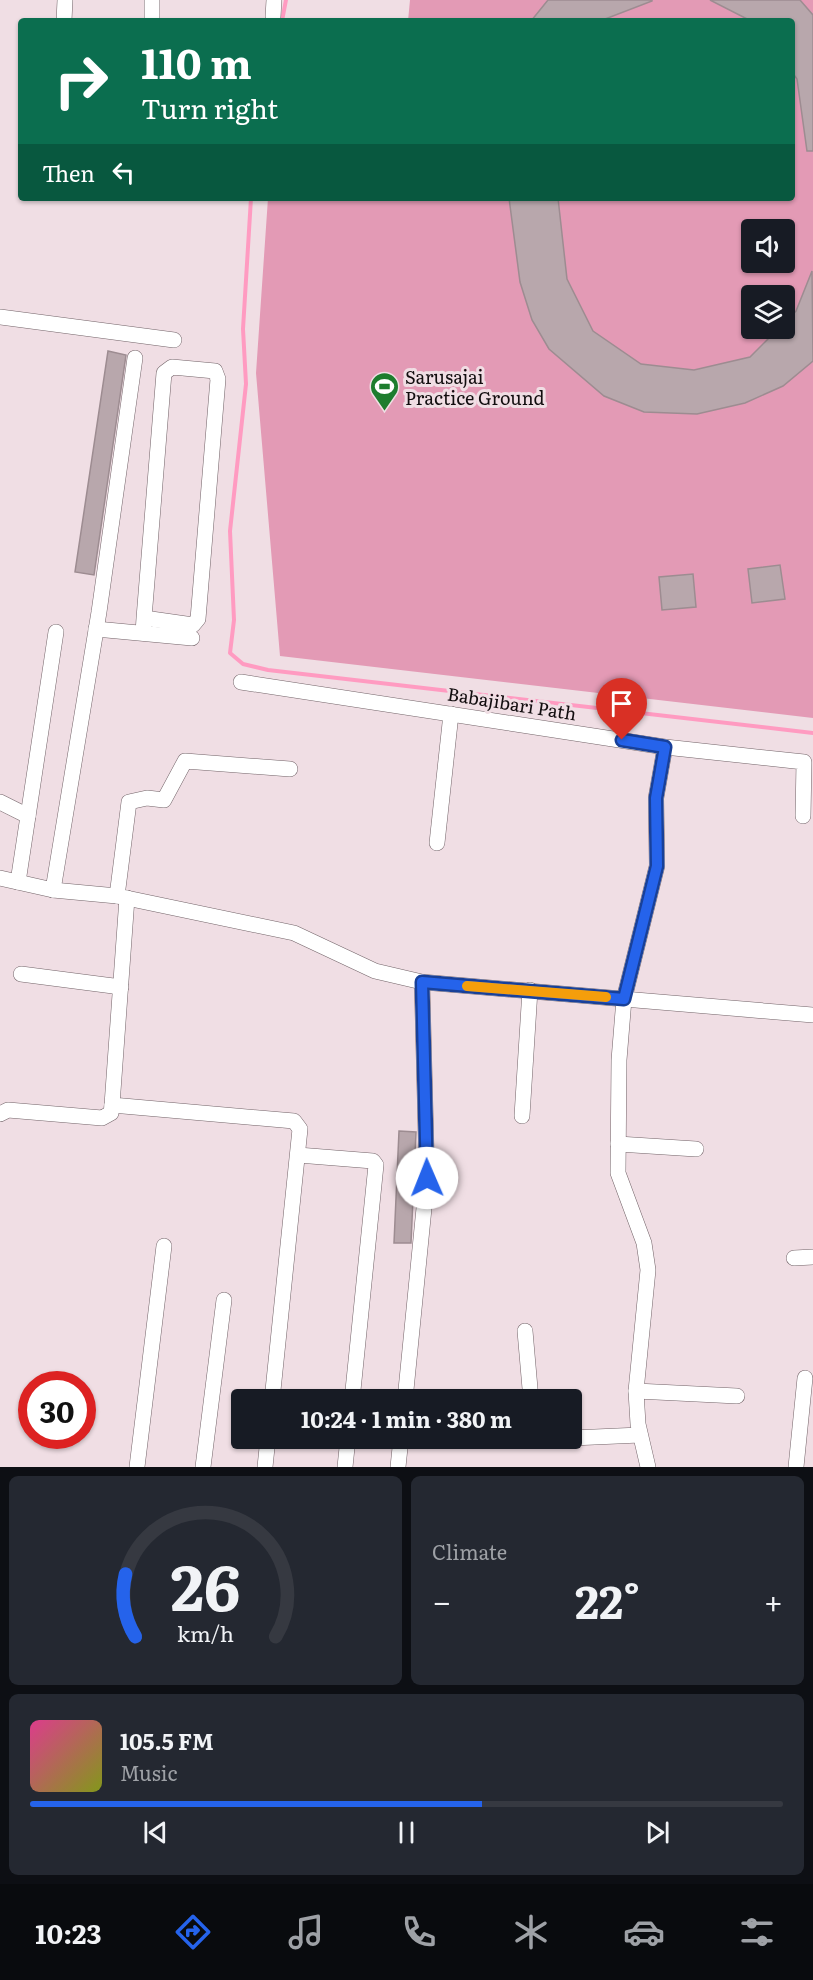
<!DOCTYPE html>
<meta charset="utf-8">
<style>
body{margin:0;font-family:Literata,serif;background:#242831;color:#f1f3f6;height:100vh;display:flex;flex-direction:column;font-size:22px;white-space:nowrap}
*{box-sizing:border-box;margin:0}
p{font-size:20px;color:#9ea1a6}
.icon{flex:none;width:33px;height:33px;fill:none;stroke:currentColor;stroke-width:2;stroke-linecap:round;stroke-linejoin:round}
.map{position:relative;height:1467px;overflow:hidden}
.side{display:flex;flex-direction:column;gap:9px;padding:9px;background:#0d0f14;flex:1}
.side>*{flex:none}
.top-card{position:absolute;left:18px;top:18px;width:777px;height:183px;border-radius:6px;box-shadow:0 2px 4px #0004;background:#0b6e4f;color:#fff;overflow:hidden}
.tools{position:absolute;left:741px;top:219px;display:grid;gap:12px}
.tools a{display:grid;place-items:center;width:54px;height:54px;border-radius:6px;background:#171b24;box-shadow:0 2px 4px #0004;font-size:30px}
.speed{position:absolute;left:18px;top:1371px;display:flex;gap:12px;font-size:30px;font-weight:700;text-align:center}
.speed>*{display:grid;place-content:center;width:78px;height:78px;border-radius:50%;background:#171b24;box-shadow:0 2px 4px #0004;line-height:1}
.speed .limit{border:9px solid #d22;background:#fff;color:#111}
.pin{position:absolute;display:grid;place-items:center;width:51px;height:51px;color:#fff;margin:-62px -26px;border-radius:50% 50% 50% 0;rotate:-45deg;box-shadow:0 0 6px #0007}
.pin .icon{rotate:45deg}
.me{position:absolute;width:66px;margin:-33px;rotate:359deg;stroke-linejoin:round;filter:drop-shadow(0 0 4px #0008)}
.turn{display:flex;align-items:center;gap:21px;height:126px;padding:0 24px;font-size:27px}
.turn .icon{width:78px;height:78px;stroke-width:2.5}
.turn b{display:block;font-size:42px;line-height:51px}
.then{display:flex;align-items:center;height:57px;padding:0 24px;background:#0003;gap:12px;font-size:22px}
.big{font-size:45px;font-weight:700;line-height:1.1}
.side .tile{flex:1;display:flex;flex-direction:column;justify-content:center;gap:9px;min-width:0;padding:0 21px;border-radius:9px;background:#242831}
.side .dial{align-items:center;gap:0}
.dial svg{height:156px;overflow:visible;fill:none;stroke:#363941;stroke-width:7;stroke-linecap:round;text-anchor:middle}
.dial text{fill:#f1f3f6;stroke:none}
.song{display:flex;align-items:center;gap:18px}
.cover{width:72px;height:72px;border-radius:9px;background:linear-gradient(135deg,hsl(330 70% 55%),hsl(70 70% 35%))}
.played{height:6px;border-radius:3px;background:linear-gradient(90deg,#2563eb 60%,#363941 60%)}
.keys{display:flex;justify-content:space-around;direction:ltr}
.heat{display:flex;justify-content:space-between;align-items:center;font-size:33px;direction:ltr}
.side .tiles{flex:1;display:grid;gap:9px;grid-template-columns:1fr 1fr}
.tile:last-child{grid-column:span 2}
.trip{position:absolute;left:231px;top:1389px;width:351px;height:60px;border-radius:6px;background:#171b24;box-shadow:0 2px 4px #0004;font-weight:700;line-height:60px;text-align:center}
.tab-bar{display:flex;height:96px;justify-content:space-around;align-items:center;background:#090b0e;color:#9ea1a6}
.tab-bar .icon{width:42px;height:42px}
.tab-bar .on{color:#2563eb}
.tab-bar b{font-size:27px;color:#f1f3f6}
.map>svg:first-child{display:block}
.green{fill:#e39ab5;fill-rule:evenodd}
.lines{fill:none;stroke-linecap:round;stroke-linejoin:round}
.stream{stroke:#ff9bc1;stroke-width:4}
.building{fill:#b8a7ac;stroke:#9d8c91;stroke-width:1.5}
.minor-casing{stroke:#726368;stroke-width:16}
.minor{stroke:#fff;stroke-width:15}
.route-casing{stroke:#184099;stroke-width:15}
.route{stroke:#2563eb;stroke-width:10}
.slow{stroke:#f59e0b;stroke-width:10}
.labels{text-anchor:middle;dominant-baseline:central;stroke-width:6;stroke-linejoin:round;paint-order:stroke}
.poi-label{font-size:18px;fill:#120d0f;stroke:#f0dee4;text-anchor:start}
.street-label{font-size:18px;fill:#120d0f;stroke:#f0dee4}
</style>
<div class="map">
<svg width="813" height="1467" viewBox="0 0 813 1467">
<rect width="100%" height="100%" fill="#f0dee4"/>
<!-- green -->
<path class="green" d="M410,0H813V718L280,656L256,373L268,198H792V21H408ZM752,230H784V262H752ZM752,296H784V328H752Z"/>
<g class="lines">
<!-- stream -->
<g class="stream">
<polyline points="282,21 286,0"/>
<polyline points="251,198 243,329 246,384 230,531 234,620 230,653 243,664 268,670 813,733"/>
</g>
</g>
<!-- building -->
<g class="building">
<polygon points="548,0 652,0 652,1 600,21 531,21"/>
<polygon points="710,0 800,0 813,15 813,151 807,151 797,79 792,72 792,21 751,21"/>
<polygon points="509,198 558,198 567,279 593,331 641,364 694,370 750,357 779,328 784,328 784,323 796,311 812,271 813,361 783,386 745,403 697,414 644,412 604,396 549,349 532,320 520,282"/>
<polygon points="108,351 126,355 94,575 75,572"/>
<polygon points="780,565 785,599 752,603 748,569"/>
<polygon points="693,574 696,607 662,610 659,577"/>
<polygon points="399,1131 416,1132 411,1243 394,1243"/>
</g>
<g class="lines">
<defs>
<g id="minor">
<polyline points="152,0 152,21"/>
<polyline points="273,17 274,0"/>
<polyline points="64,21 65,0"/>
<polyline points="0,317 174,340"/>
<polyline points="96,629 192,638"/>
<polyline points="143,633 144,618 164,373 172,367 215,371 218,379 198,619 193,625 144,618"/>
<polyline points="241,682 665,747 656,798 657,866 624,999 619,1060 618,1173 644,1243 648,1270 636,1391 638,1424 648,1467"/>
<polyline points="665,747 804,762 803,816"/>
<polyline points="0,802 28,816"/>
<polyline points="437,843 451,714"/>
<polyline points="0,878 53,890 117,896 294,933 375,971 422,982 813,1015"/>
<polyline points="18,882 56,632"/>
<polyline points="53,890 99,612 135,358"/>
<polyline points="117,896 129,802 147,798 164,800 185,761 290,769"/>
<polyline points="127,898 112,1105 294,1121 300,1129 272,1400"/>
<polyline points="21,974 121,987"/>
<polyline points="0,1114 8,1110 102,1118 111,1113 112,1105"/>
<polyline points="522,1116 530,990"/>
<polyline points="618,1144 696,1149"/>
<polyline points="298,1155 373,1161 376,1165 352,1400"/>
<polyline points="794,1258 813,1257"/>
<polyline points="525,1331 531,1400"/>
<polyline points="636,1391 737,1396"/>
<polyline points="405,1400 427,1178 422,982"/>
<polyline points="534,1438 559,1438"/>
<polyline points="572,1438 640,1435"/>
<polyline points="137,1467 164,1246"/>
<polyline points="203,1467 224,1300"/>
<polyline points="265,1467 268,1438"/>
<polyline points="345,1467 348,1438"/>
<polyline points="398,1467 401,1438"/>
<polyline points="796,1467 805,1378"/>
</g>
</defs>
<!-- minor casing -->
<use href="#minor" class="minor-casing"/>
<!-- minor -->
<use href="#minor" class="minor"/>
</g>
<g class="lines">
<defs>
<polyline id="route" points="427,1178 422,982 624,999 657,866 656,798 665,747 622,740"/>
</defs>
<!-- route casing -->
<use href="#route" class="route-casing"/>
<!-- route -->
<use href="#route" class="route"/>
<!-- slow -->
<polyline class="slow" points="467,986 606,997"/>
</g>
<!-- icons -->
<defs>
<symbol id="stadium-pin" viewBox="-11 -11 22 30"><path d="M0 17L-7.5 6A9.5 9.5 0 1 1 7.5 6Z" fill="#1d7d2e" stroke="#f0dee4"/><path d="M0-5a6.5 5 0 1 0 0 10a6.5 5 0 1 0 0-10ZM-3.5-1.8h7v3.6h-7Z" fill="#fff"/></symbol>
</defs>
<g fill-rule="evenodd">
<use href="#stadium-pin" x="368" y="370" width="33" height="45"/>
</g>
<g class="labels">
<!-- poi labels -->
<g class="poi-label">
<text x="405" y="376">Sarusajai<tspan x="405" dy="21">Practice Ground</tspan></text>
</g>
<!-- street labels -->
<g class="street-label">
<text transform="translate(512 703) rotate(9)">Babajibari Path</text>
</g>
</g>
</svg>
<div class="tools">
<a><svg class="icon" aria-label="sound" viewBox="0 0 24 24"><path d="M4 9h4l5-4v14l-5-4H4zM17 9q2 3 0 6"/></svg></a>
<a><svg class="icon" aria-label="layers" viewBox="0 0 24 24"><path d="M12 4l9 5-9 5-9-5zM3 14l9 5 9-5"/></svg></a>
</div>
<div class="speed"><div class="limit">30</div></div>
<div class="pin" style="left:622px;top:740px;background:#d93025"><svg class="icon" aria-label="arrive" viewBox="0 0 24 24"><path d="M6 21V4h12l-3 4 3 4H6"/></svg></div>
<svg class="me" style="left:427px;top:1178px" viewBox="-20 -20 40 40"><circle r="19" fill="#fff"/><path d="M0-13L10 11 0 6-10 11z" fill="#2563eb"/></svg>
<div class="trip">10:24 · 1 min · 380 m</div>
<div class="top-card">
<div class="turn"><svg class="icon" aria-label="right" viewBox="0 0 24 24"><path d="M7 20v-9h11M14 6l5 5-5 5"/></svg><div><b>110 m</b>Turn right</div></div>
<div class="then">Then<svg class="icon" aria-label="left" viewBox="0 0 24 24"><path d="M17 20v-9H6M10 6l-5 5 5 5"/></svg></div>
</div>
</div>
<section class="side">
<div class="tiles">
<div class="tile dial"><svg viewBox="0 0 100 80">
<path d="M14 69A42 42 0 1 1 86 69"/>
<path d="M14 69A42 42 0 0 1 9 37" stroke="#2563eb"/>
<text x="50" y="56" font-size="32" font-weight="700">26</text>
<text x="50" y="72" font-size="11">km/h</text>
</svg></div>
<div class="tile"><p>Climate</p>
<div class="heat"><a>−</a><b class="big">22°</b><a>+</a></div>
</div>
<div class="tile">
<div class="song"><i class="cover"></i><div><b>105.5 FM</b><p>Music</p></div></div>
<div class="played"></div>
<div class="keys"><svg class="icon" aria-label="previous" viewBox="0 0 24 24"><path d="M18 5L8 12l10 7zM5 5v14"/></svg><svg class="icon" aria-label="pause" viewBox="0 0 24 24"><path d="M8 5v14M16 5v14"/></svg><svg class="icon" aria-label="next" viewBox="0 0 24 24"><path d="M6 5l10 7-10 7zM19 5v14"/></svg></div>
</div>
</div>
</section>
<nav class="tab-bar">
<b>10:23</b>
<svg class="icon on" aria-label="directions" viewBox="0 0 24 24"><path d="M12 3l9 9-9 9-9-9zM9 14v-3h6M13 9l2 2-2 2"/></svg>
<svg class="icon" aria-label="music" viewBox="0 0 24 24"><path d="M9 18V5l10-2v13"/><circle cx="6" cy="18" r="3"/><circle cx="16" cy="16" r="3"/></svg>
<svg class="icon" aria-label="phone" viewBox="0 0 24 24"><path d="M5 4h4l2 5-3 2q2 4 5 5l2-3 5 2v4C11 20 4 13 5 4z"/></svg>
<svg class="icon" aria-label="climate" viewBox="0 0 24 24"><path d="M12 3v18M4 7l16 10M4 17L20 7"/></svg>
<svg class="icon" aria-label="car" viewBox="0 0 24 24"><path d="M5 17H2v-5l4-1 3-4h7l3 4 3 1v5h-3M9 17h6M6 11h13"/><circle cx="7" cy="17" r="2"/><circle cx="17" cy="17" r="2"/></svg>
<svg class="icon" aria-label="filters" viewBox="0 0 24 24"><path d="M4 7h16M4 17h16"/><circle cx="9" cy="7" r="2"/><circle cx="15" cy="17" r="2"/></svg>
</nav>
